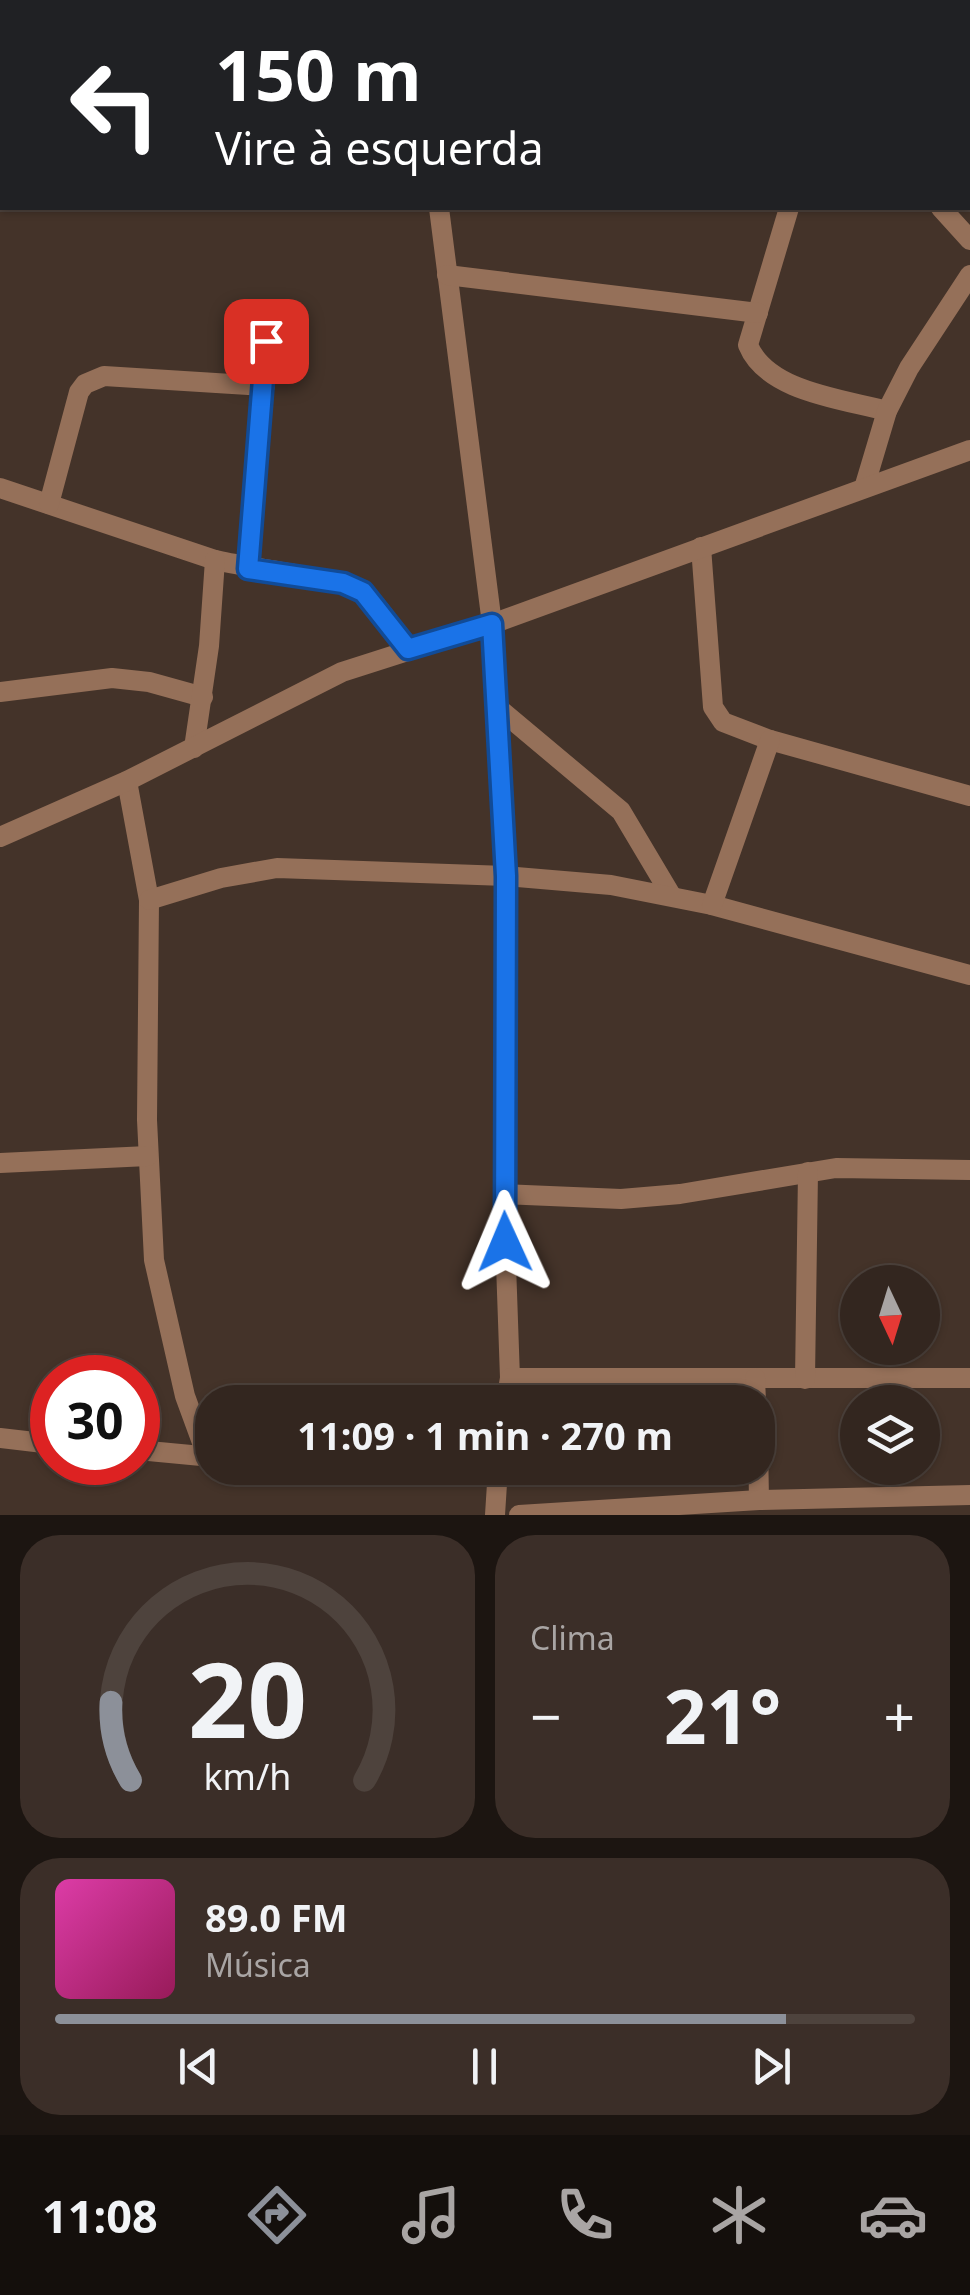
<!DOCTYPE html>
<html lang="pt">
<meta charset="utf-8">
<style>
body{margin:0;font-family:"Noto Sans",sans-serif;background:#3b2e28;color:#f1f3f6;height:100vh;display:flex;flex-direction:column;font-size:38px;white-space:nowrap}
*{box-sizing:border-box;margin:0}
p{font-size:32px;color:#a9a5a4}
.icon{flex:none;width:55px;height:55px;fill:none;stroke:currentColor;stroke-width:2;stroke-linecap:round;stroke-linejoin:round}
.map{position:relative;height:1515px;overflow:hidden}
.side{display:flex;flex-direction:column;gap:20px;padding:20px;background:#1c1511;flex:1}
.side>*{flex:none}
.guide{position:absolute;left:0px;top:0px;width:970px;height:210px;box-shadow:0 2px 8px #0004,0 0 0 2px #4e433d;background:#202124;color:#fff;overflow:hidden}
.needle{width:65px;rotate:176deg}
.buttons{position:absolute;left:840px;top:1265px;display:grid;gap:20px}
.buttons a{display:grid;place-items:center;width:100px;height:100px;border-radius:50%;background:#33261f;box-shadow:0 2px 8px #0004,0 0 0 2px #4e433d;font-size:50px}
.speed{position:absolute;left:30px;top:1355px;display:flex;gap:20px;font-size:50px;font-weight:700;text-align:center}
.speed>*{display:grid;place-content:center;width:130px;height:130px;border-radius:50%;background:#33261f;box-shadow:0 2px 8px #0004,0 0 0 2px #4e433d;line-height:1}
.speed .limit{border:15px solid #d22;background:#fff;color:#111}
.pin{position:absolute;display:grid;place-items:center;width:85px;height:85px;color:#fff;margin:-42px;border-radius:20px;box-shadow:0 5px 15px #0006}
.me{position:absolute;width:110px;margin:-55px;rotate:359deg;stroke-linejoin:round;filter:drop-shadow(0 0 8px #0008)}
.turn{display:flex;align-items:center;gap:35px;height:210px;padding:0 50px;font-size:45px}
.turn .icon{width:130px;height:130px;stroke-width:2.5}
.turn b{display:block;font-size:70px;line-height:85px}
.big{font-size:75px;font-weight:700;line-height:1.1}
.side .card{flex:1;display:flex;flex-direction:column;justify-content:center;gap:15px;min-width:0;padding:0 35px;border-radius:40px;background:#3b2e28}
.side .dial{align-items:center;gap:0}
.dial svg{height:260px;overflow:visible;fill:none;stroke:#4e433d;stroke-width:7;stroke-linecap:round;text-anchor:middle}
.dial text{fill:#f1f3f6;stroke:none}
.song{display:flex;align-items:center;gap:30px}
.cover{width:120px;height:120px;border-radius:15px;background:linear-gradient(135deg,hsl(320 70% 55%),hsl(330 70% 35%))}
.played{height:10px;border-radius:5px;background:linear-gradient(90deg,#8c9099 85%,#4e433d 85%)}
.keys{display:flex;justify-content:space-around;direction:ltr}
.heat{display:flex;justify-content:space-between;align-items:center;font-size:55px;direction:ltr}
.side .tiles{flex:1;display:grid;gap:20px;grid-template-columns:1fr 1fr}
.card:last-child{grid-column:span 2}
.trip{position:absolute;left:195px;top:1385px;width:580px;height:100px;border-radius:40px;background:#33261f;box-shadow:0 2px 8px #0004,0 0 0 2px #4e433d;font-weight:700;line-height:100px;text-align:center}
.dock{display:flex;height:160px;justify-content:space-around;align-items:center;background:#140f0c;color:#a9a5a4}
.dock .icon{width:70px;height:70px}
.dock .selected{color:#8c9099}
.dock b{font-size:45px;color:#f1f3f6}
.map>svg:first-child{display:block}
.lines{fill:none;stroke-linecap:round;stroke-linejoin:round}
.street{stroke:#957059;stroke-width:20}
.route-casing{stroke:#114b97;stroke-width:25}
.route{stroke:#1a73e8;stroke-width:18}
</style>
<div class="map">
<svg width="970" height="1515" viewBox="0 0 970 1515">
<rect width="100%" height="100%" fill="#443329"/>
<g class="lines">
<!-- street -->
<g class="street">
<polyline points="296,0 301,2"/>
<polyline points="583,0 588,2"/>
<polyline points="962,0 965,2"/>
<polyline points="428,2 428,0"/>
<polyline points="968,173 970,169"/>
<polyline points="439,208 492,624 506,876 504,1207 510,1378 506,1402"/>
<path d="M789,208L748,345C767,392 843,399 887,411"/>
<polyline points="941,208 970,240"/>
<polyline points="447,275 758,313"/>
<path d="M0,488L215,560C246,568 345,578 363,592C380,606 394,631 408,649"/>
<polyline points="864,488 887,411 909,368 970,275"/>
<polyline points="49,504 79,392 85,384 104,376 265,386"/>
<polyline points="701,547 713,707 723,722 770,740 970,796"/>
<polyline points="249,569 266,341"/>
<polyline points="0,692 112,678 149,682 203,697"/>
<polyline points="497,707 621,811 671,895"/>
<polyline points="194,748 209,646 215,560"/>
<polyline points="127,781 149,900 147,1120 154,1260 185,1396 207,1456"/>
<polyline points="0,837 127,781 342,672 492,624 970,450"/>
<polyline points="149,900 221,878 277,868 506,876 611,885 712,905 970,975"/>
<polyline points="712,905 770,740"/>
<polyline points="0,1163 148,1156"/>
<polyline points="504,1194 621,1199 680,1194 836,1168 970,1170"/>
<polyline points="510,1378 970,1378"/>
<polyline points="755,1378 756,1402"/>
<polyline points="805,1379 808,1172"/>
<polyline points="0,1438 52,1444"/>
<polyline points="758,1443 759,1500"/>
<polyline points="138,1450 212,1457"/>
<polyline points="445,1468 498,1469"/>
<polyline points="495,1515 498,1468"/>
<polyline points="519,1515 759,1500 970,1495"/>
</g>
</g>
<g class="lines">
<defs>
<polyline id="route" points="266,341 248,569 343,583 363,592 408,649 492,624 506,876 505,1242"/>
</defs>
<!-- route casing -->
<use href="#route" class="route-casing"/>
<!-- route -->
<use href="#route" class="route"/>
</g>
</svg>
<div class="buttons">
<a><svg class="needle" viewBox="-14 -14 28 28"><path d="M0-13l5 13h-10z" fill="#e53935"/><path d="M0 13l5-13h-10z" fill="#a9a5a4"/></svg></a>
<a><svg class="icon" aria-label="layers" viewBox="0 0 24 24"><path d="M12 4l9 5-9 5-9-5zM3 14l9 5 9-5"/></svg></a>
</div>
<div class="speed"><div class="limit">30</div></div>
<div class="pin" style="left:266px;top:341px;background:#d93025"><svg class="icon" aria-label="arrive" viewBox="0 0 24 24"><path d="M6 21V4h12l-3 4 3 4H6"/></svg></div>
<svg class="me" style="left:505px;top:1242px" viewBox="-20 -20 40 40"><path d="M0-17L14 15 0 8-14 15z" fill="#1a73e8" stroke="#fff" stroke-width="4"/></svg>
<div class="trip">11:09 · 1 min · 270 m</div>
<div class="guide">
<div class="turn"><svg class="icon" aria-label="left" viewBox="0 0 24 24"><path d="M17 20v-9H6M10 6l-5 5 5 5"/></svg><div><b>150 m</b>Vire à esquerda</div></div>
</div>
</div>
<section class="side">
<div class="tiles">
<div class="card dial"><svg viewBox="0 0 100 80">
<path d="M14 69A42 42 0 1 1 86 69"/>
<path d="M14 69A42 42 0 0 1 8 45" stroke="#8c9099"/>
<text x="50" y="56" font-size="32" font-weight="700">20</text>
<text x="50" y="72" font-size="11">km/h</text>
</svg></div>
<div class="card"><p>Clima</p>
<div class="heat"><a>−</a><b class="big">21°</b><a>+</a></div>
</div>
<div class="card">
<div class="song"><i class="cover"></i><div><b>89.0 FM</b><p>Música</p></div></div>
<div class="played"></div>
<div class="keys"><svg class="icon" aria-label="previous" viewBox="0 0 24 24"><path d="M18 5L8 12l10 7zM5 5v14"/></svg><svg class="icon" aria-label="pause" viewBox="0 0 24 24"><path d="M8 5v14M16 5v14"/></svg><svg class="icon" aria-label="next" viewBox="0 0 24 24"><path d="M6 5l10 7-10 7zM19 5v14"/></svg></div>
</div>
</div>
</section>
<nav class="dock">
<b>11:08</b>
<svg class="icon selected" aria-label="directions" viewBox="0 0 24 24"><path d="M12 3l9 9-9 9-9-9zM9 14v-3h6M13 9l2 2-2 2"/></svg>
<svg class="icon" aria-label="music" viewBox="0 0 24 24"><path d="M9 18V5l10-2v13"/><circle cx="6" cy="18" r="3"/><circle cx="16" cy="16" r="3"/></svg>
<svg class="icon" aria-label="phone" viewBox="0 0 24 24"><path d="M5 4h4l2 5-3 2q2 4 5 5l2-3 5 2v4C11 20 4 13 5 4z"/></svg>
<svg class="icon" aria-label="climate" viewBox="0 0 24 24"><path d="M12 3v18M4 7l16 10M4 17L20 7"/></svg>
<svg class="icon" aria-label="car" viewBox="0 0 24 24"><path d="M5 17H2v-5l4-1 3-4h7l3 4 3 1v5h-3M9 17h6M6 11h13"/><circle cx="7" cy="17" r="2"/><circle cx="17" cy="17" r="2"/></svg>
</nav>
